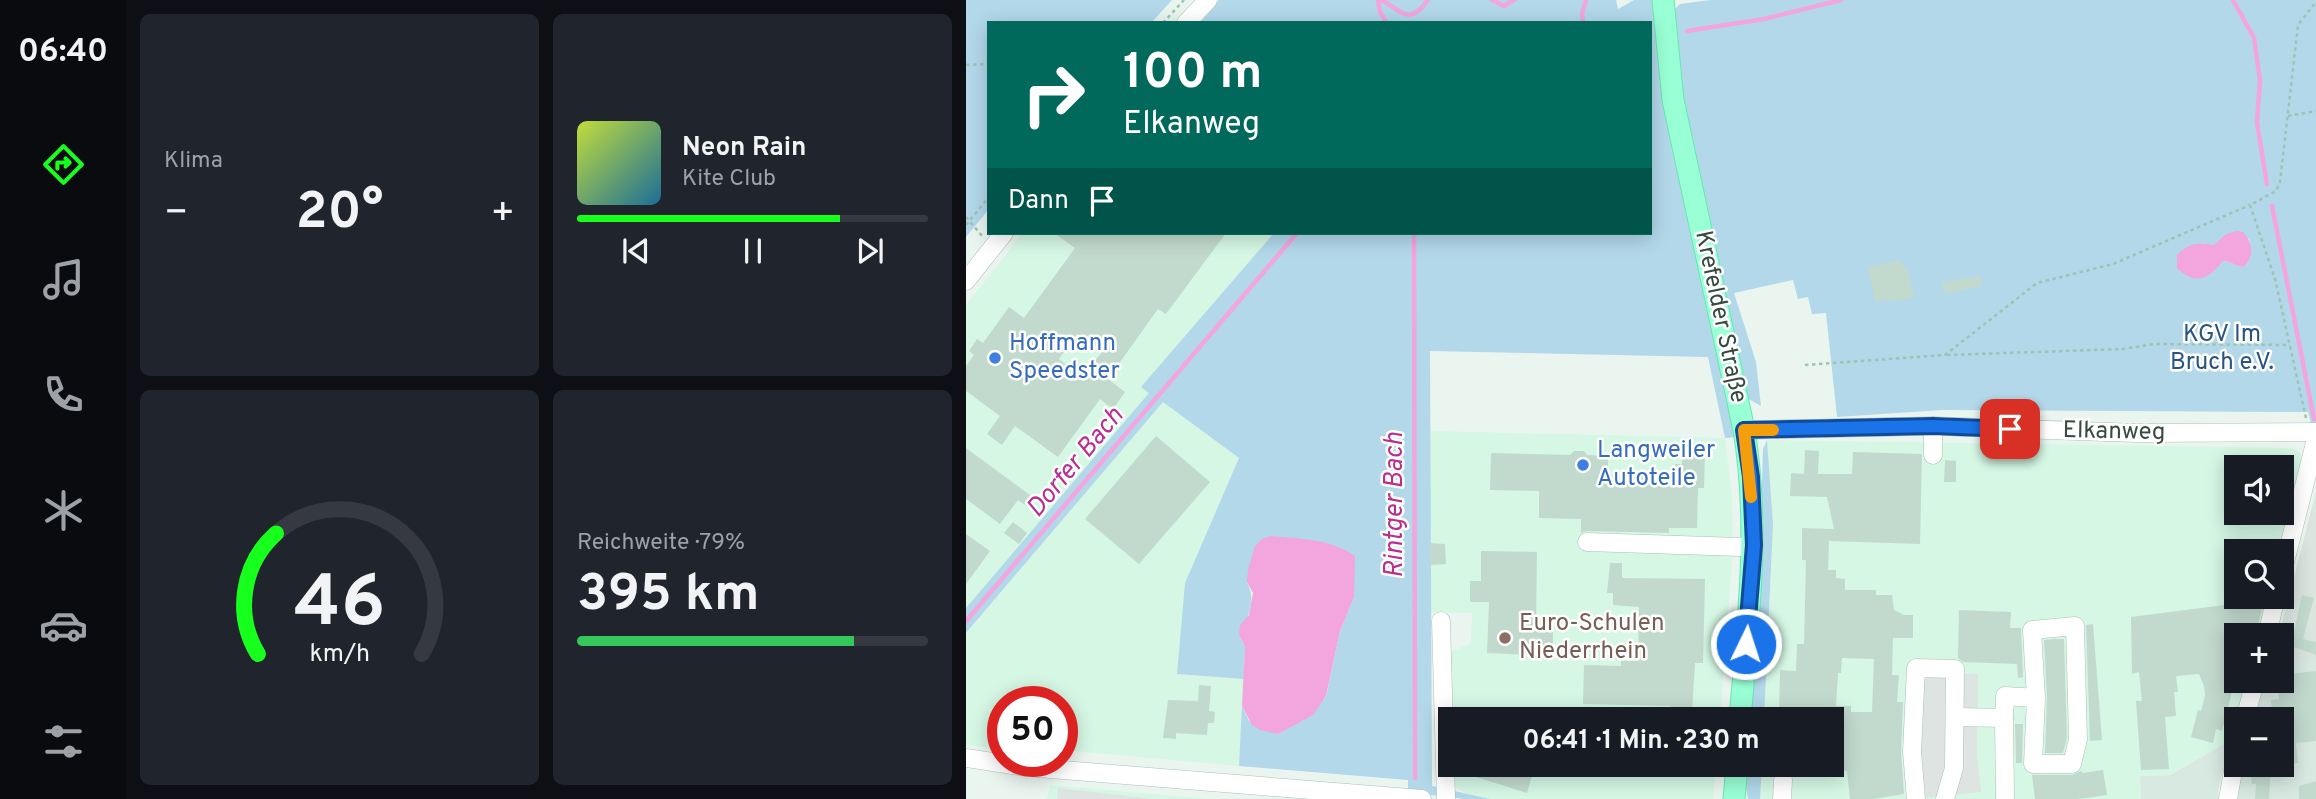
<!DOCTYPE html>
<html lang="de">
<meta charset="utf-8">
<style>
body{margin:0;font-family:Overpass,sans-serif;background:#20242c;color:#f1f3f6;height:100vh;display:flex;flex-direction:column;font-size:26px;white-space:nowrap}
*{box-sizing:border-box;margin:0}
p{font-size:23px;color:#9ea1a6}
.icon{flex:none;width:38px;height:38px;fill:none;stroke:currentColor;stroke-width:2;stroke-linecap:round;stroke-linejoin:round}
.map{position:relative;flex:1;overflow:hidden}
.drawer{display:flex;flex-direction:column;gap:14px;padding:14px;background:#0d0f14;width:840px}
.drawer>*{flex:none}
.guide{position:absolute;left:21px;top:21px;width:665px;height:214px;border-radius:0px;box-shadow:0 4px 18px #0003;background:#00695c;color:#fff;overflow:hidden}
.tools{position:absolute;left:1258px;top:455px;display:grid;gap:14px}
.tools a{display:grid;place-items:center;width:70px;height:70px;border-radius:0px;background:#171b24;box-shadow:0 4px 18px #0003;font-size:35px}
.speed{position:absolute;left:21px;top:686px;display:flex;gap:14px;font-size:35px;font-weight:700;text-align:center}
.speed>*{display:grid;place-content:center;width:91px;height:91px;border-radius:50%;background:#171b24;box-shadow:0 4px 18px #0003;line-height:1}
.speed .limit{border:10px solid #d22;background:#fff;color:#111}
.pin{position:absolute;display:grid;place-items:center;width:60px;height:60px;color:#fff;margin:-30px;border-radius:14px;box-shadow:0 4px 10px #0006}
.me{position:absolute;width:77px;margin:-38px;rotate:4deg;stroke-linejoin:round;filter:drop-shadow(0 0 5px #0008)}
.turn{display:flex;align-items:center;gap:24px;height:147px;padding:0 21px;font-size:32px}
.turn .icon{width:91px;height:91px;stroke-width:2.5}
.turn b{display:block;font-size:49px;line-height:60px}
.then{display:flex;align-items:center;height:66px;padding:0 21px;background:#0003;gap:14px;font-size:26px}
.big{font-size:52px;font-weight:700;line-height:1.1}
.drawer .widget{flex:1;display:flex;flex-direction:column;justify-content:center;gap:10px;min-width:0;padding:0 24px;border-radius:10px;background:#20242c}
.drawer .dial{align-items:center;gap:0}
.dial svg{height:182px;overflow:visible;fill:none;stroke:#363941;stroke-width:7;stroke-linecap:round;text-anchor:middle}
.dial text{fill:#f1f3f6;stroke:none}
.song{display:flex;align-items:center;gap:21px}
.cover{width:84px;height:84px;border-radius:10px;background:linear-gradient(135deg,hsl(70 70% 55%),hsl(200 70% 35%))}
.played{height:7px;border-radius:4px;background:linear-gradient(90deg,#17ff1c 75%,#363941 75%)}
.keys{display:flex;justify-content:space-around;direction:ltr}
.heat{display:flex;justify-content:space-between;align-items:center;font-size:38px;direction:ltr}
.charge{height:10px;border-radius:5px;background:linear-gradient(90deg,#34c759 79%,#363941 0)}
.drawer .tiles{flex:1;display:grid;gap:14px;grid-template-columns:repeat(2,1fr)}
.trip{position:absolute;left:472px;top:707px;width:406px;height:70px;border-radius:0px;background:#171b24;box-shadow:0 4px 18px #0003;font-weight:700;line-height:70px;text-align:center}
main{display:flex;flex:1;min-height:0}
.tabs{display:flex;flex-direction:column;width:126px;justify-content:space-around;align-items:center;background:#090b0e;color:#9ea1a6}
.tabs .icon{width:49px;height:49px}
.tabs .active{color:#17ff1c}
.tabs b{font-size:32px;color:#f1f3f6}
.map>svg:first-child{display:block}
.residential{fill:#d8e9e2}
.commercial{fill:#d5f7e4;fill-rule:evenodd}
.industrial{fill:#dbe5df}
.green{fill:#b2d8ea;fill-rule:evenodd}
.parking{fill:#dee4e1}
.water{fill:#f3a5dd}
.lines{fill:none;stroke-linecap:round;stroke-linejoin:round}
.stream{stroke:#f3a5dd;stroke-width:4.5}
.building{fill:#c2dace;fill-rule:evenodd}
.minor-casing{stroke:#acc1b7;stroke-width:19}
.major-casing{stroke:#65e8b0;stroke-width:23}
.path{stroke:#9dc4b1;stroke-width:2.5;stroke-dasharray:3.5 3.5;stroke-linecap:butt}
.minor{stroke:#fff;stroke-width:18}
.major{stroke:#99ffd5;stroke-width:21}
.route-casing{stroke:#114b97;stroke-width:18}
.route{stroke:#1a73e8;stroke-width:12}
.slow{stroke:#f59e0b;stroke-width:12}
.shop-dot{fill:#3f7fe0;stroke:#fff;stroke-width:2.5}
.education-dot{fill:#8d6e63;stroke:#fff;stroke-width:2.5}
.labels{text-anchor:middle;dominant-baseline:central;stroke-width:5;stroke-linejoin:round;paint-order:stroke}
.street-label{font-size:24px;fill:#374a40;stroke:#fff}
.park-label{font-size:24px;fill:#28547f;stroke:#fff}
.shop-label{font-size:24px;fill:#366cbe;stroke:#fff;text-anchor:start}
.education-label{font-size:24px;fill:#785e54;stroke:#fff;text-anchor:start}
.water-label{font-size:26px;font-style:italic;fill:#bb2c90;stroke:#fff}
</style>
<main>
<nav class="tabs">
<b>06:40</b>
<svg class="icon active" aria-label="directions" viewBox="0 0 24 24"><path d="M12 3l9 9-9 9-9-9zM9 14v-3h6M13 9l2 2-2 2"/></svg>
<svg class="icon" aria-label="music" viewBox="0 0 24 24"><path d="M9 18V5l10-2v13"/><circle cx="6" cy="18" r="3"/><circle cx="16" cy="16" r="3"/></svg>
<svg class="icon" aria-label="phone" viewBox="0 0 24 24"><path d="M5 4h4l2 5-3 2q2 4 5 5l2-3 5 2v4C11 20 4 13 5 4z"/></svg>
<svg class="icon" aria-label="climate" viewBox="0 0 24 24"><path d="M12 3v18M4 7l16 10M4 17L20 7"/></svg>
<svg class="icon" aria-label="car" viewBox="0 0 24 24"><path d="M5 17H2v-5l4-1 3-4h7l3 4 3 1v5h-3M9 17h6M6 11h13"/><circle cx="7" cy="17" r="2"/><circle cx="17" cy="17" r="2"/></svg>
<svg class="icon" aria-label="filters" viewBox="0 0 24 24"><path d="M4 7h16M4 17h16"/><circle cx="9" cy="7" r="2"/><circle cx="15" cy="17" r="2"/></svg>
</nav>
<section class="drawer">
<div class="tiles">
<div class="widget"><p>Klima</p>
<div class="heat"><a>−</a><b class="big">20°</b><a>+</a></div>
</div>
<div class="widget">
<div class="song"><i class="cover"></i><div><b>Neon Rain</b><p>Kite Club</p></div></div>
<div class="played"></div>
<div class="keys"><svg class="icon" aria-label="previous" viewBox="0 0 24 24"><path d="M18 5L8 12l10 7zM5 5v14"/></svg><svg class="icon" aria-label="pause" viewBox="0 0 24 24"><path d="M8 5v14M16 5v14"/></svg><svg class="icon" aria-label="next" viewBox="0 0 24 24"><path d="M6 5l10 7-10 7zM19 5v14"/></svg></div>
</div>
<div class="widget dial"><svg viewBox="0 0 100 80">
<path d="M14 69A42 42 0 1 1 86 69"/>
<path d="M14 69A42 42 0 0 1 22 16" stroke="#17ff1c"/>
<text x="50" y="56" font-size="32" font-weight="700">46</text>
<text x="50" y="72" font-size="11">km/h</text>
</svg></div>
<div class="widget"><p>Reichweite · 79%</p><b class="big">395 km</b><div class="charge"></div></div>
</div>
</section>
<div class="map">
<svg width="1350" height="799" viewBox="0 0 1350 799">
<rect width="100%" height="100%" fill="#eaf5f0"/>
<!-- residential -->
<g class="residential">
<polygon points="1316,660 1350,660 1350,799 1271,799 1271,791 1277,765 1316,765 1316,719 1288,719 1298,681 1316,681"/>
<polygon points="1261,742 1264,742 1252,791 1253,799 1175,799 1174,776 1204,775"/>
</g>
<!-- commercial -->
<g class="commercial">
<polygon points="57,233 308,233 176,387 184,393 0,608 0,305"/>
<polygon points="197,402 273,458 219,583 211,674 278,679 273,766 96,750 96,702 37,702 37,744 29,744 20,748 0,744 0,634"/>
<polygon points="464,431 759,438 766,496 767,551 754,719 485,719 485,765 750,765 747,799 524,799 500,793 486,785 484,775 483,653 505,643 506,613 464,612"/>
<path d="M801,440L1327,448L1335,454L1334,471L1313,551H1270V597H1302L1292,635H1270V681H1280L1264,742H1261L1204,775L1174,776L1175,799H794L796,765H866V719H798L807,524ZM1270,467H1316V513H1270Z"/>
<polygon points="84,785 243,799 81,799"/>
</g>
<!-- industrial -->
<polygon class="industrial" points="1350,492 1350,660 1316,660 1316,635 1313,635"/>
<!-- green -->
<g class="green">
<polygon points="0,0 206,0 185,23 23,23 23,209 0,237"/>
<path d="M253,0H650L652,9L668,0H691L769,437L759,438L742,357L464,351L466,786L524,799H498L442,792V780L273,766L276,706L283,721L312,734L329,724L360,697L374,631L388,597L281,582C291,601 282,617 273,635L279,647L278,679L211,674L219,583L273,458L197,402L0,633V608L183,393L175,387L308,233H684V23H234Z"/>
<path d="M744,0H1350V423H1345L1342,412L976,410L871,417L860,313L846,314L842,297L832,299L827,280L768,293L790,362L795,406L781,398C750,270 711,141 709,9L714,4ZM1283,239C1286,250 1287,258 1278,267C1270,267 1265,261 1257,261L1254,265L1235,243L1248,245Z"/>
<polygon points="801,440 807,524 798,719 782,719 793,583 797,449"/>
<polygon points="778,765 796,765 794,799 782,799 778,777"/>
</g>
<!-- parking -->
<g class="parking">
<polygon points="955,673 1012,674 1011,754 1015,792 955,798 950,739"/>
<polygon points="92,788 188,799 91,799"/>
</g>
<!-- water -->
<g class="water">
<path d="M1271,231L1277,232C1287,243 1289,256 1278,267C1270,267 1265,261 1257,261C1243,279 1229,286 1211,268V255C1223,243 1233,242 1248,245L1260,234Z"/>
<path d="M304,536C334,539 363,538 389,556L388,597L374,631L360,696L347,715L312,734L294,730L286,725L276,706L279,647L273,635L274,625L283,615L287,593L281,582L282,570L289,546L296,539Z"/>
</g>
<g class="lines">
<!-- stream -->
<g class="stream">
<polyline points="412,0 414,12 421,23"/>
<path d="M415,0C435,9 442,28 462,0"/>
<polyline points="526,0 538,6 548,0"/>
<polyline points="1267,0 1288,38 1294,80 1291,123 1301,184"/>
<polyline points="617,23 616,14 620,0"/>
<polyline points="721,31 798,19 875,0"/>
<polyline points="1306,206 1348,419"/>
<polyline points="448,233 449,778"/>
<polyline points="0,621 331,233"/>
</g>
</g>
<!-- building -->
<g class="building">
<path d="M88,233H260L200,314L192,309L142,379L159,392L147,409L134,399L92,457L49,426L36,445L21,434L34,416L0,391V366L8,355L3,351L11,339L17,343L43,307L58,318L109,248ZM111,334L136,352L116,377L93,359Z"/>
<polygon points="935,260 936,265 942,270 948,297 925,302 924,299 909,302 902,267"/>
<polygon points="1014,276 1016,286 978,294 976,282"/>
<polygon points="190,436 244,482 173,564 119,519"/>
<polygon points="0,448 68,498 62,507 52,500 34,524 0,499"/>
<path d="M839,450L853,451L852,474H886L887,452L956,454L954,544L863,541L862,570H870V578L879,579V590H910V595H926L928,610L938,615H947V638H927L926,675H933L931,702H937L935,752L938,794L907,799H884L881,771L866,770V719H813L814,670L830,671L831,644H838L840,560H836V528L868,529L861,497L824,496L825,473L838,474ZM876,658L908,659L906,712H885V706H870L872,673H875Z"/>
<polygon points="608,451 618,451 621,455 642,456 642,475 680,476 680,481 708,482 709,464 716,464 716,452 739,453 738,488 732,488 731,528 703,528 703,533 621,531 615,533 615,519 573,518 573,491 524,490 525,453 604,455"/>
<polygon points="979,460 990,461 990,482 978,482"/>
<polygon points="47,522 61,533 53,544 38,533"/>
<polygon points="0,534 24,551 0,584"/>
<polygon points="464,543 479,544 480,564 464,565"/>
<polygon points="515,551 571,552 570,622 587,623 587,656 521,653 523,602 504,602 504,581 515,581"/>
<polygon points="644,563 656,563 656,578 739,579 737,663 729,663 726,712 704,710 705,706 617,704 618,665 655,666 655,661 672,661 673,607 647,605 647,593 641,593"/>
<polygon points="1336,595 1348,598 1337,639 1350,642 1350,655 1325,646"/>
<polygon points="1298,600 1290,634 1270,635 1268,684 1256,731 1250,729 1247,743 1225,737 1232,710 1235,711 1239,696 1238,686 1233,674 1210,676 1212,692 1208,692 1210,716 1199,717 1203,769 1175,770 1170,701 1176,701 1173,672 1166,674 1165,617"/>
<polygon points="993,610 1045,612 1044,628 1055,628 1057,677 1052,678 1051,664 997,662 992,658"/>
<polygon points="1127,624 1136,740 1124,741 1120,625"/>
<polygon points="1088,639 1098,639 1101,738 1097,753 1079,753 1081,697 1078,640"/>
<polygon points="1350,671 1350,741 1330,743 1332,763 1316,765 1316,719 1307,719 1305,700 1313,699 1311,681 1316,681 1316,675"/>
<polygon points="233,685 245,686 243,711 249,712 248,723 242,723 241,735 210,733 210,739 197,738 202,700 232,701"/>
<polygon points="1049,724 1057,724 1056,763 1050,763"/>
<polygon points="490,765 569,765 561,793 491,771"/>
<polygon points="1288,765 1305,765 1303,799 1289,799 1290,784 1286,784 1284,767"/>
<polygon points="1137,770 1141,795 1112,799 1069,799 1066,775 1106,775 1115,771 1117,773"/>
<polygon points="1350,781 1350,799 1333,799 1333,786"/>
</g>
<g class="lines">
<defs>
<g id="minor">
<polyline points="220,23 242,0"/>
<polyline points="0,281 38,233"/>
<polyline points="778,430 967,426 1172,433 1350,432"/>
<polyline points="967,455 967,426"/>
<polyline points="621,542 774,547 788,545"/>
<polyline points="1316,574 1350,439"/>
<polyline points="475,621 480,799"/>
<polyline points="1301,635 1310,597"/>
<polyline points="989,717 1038,718 1039,799"/>
<polyline points="1038,718 1039,696 1070,698 1066,630 1109,626 1112,739 1106,764 1067,764 1070,698"/>
<polyline points="1279,719 1289,681"/>
<polyline points="0,758 60,767 456,799"/>
<polyline points="816,799 817,780"/>
<polyline points="950,799 946,752 950,668 989,669 988,768 979,799"/>
<polyline points="1262,799 1270,754"/>
</g>
<g id="major">
<path d="M697,0L707,100L778,430C794,526 782,623 774,719"/>
<polyline points="768,799 771,765"/>
</g>
</defs>
<!-- minor casing -->
<use href="#minor" class="minor-casing"/>
<!-- major casing -->
<use href="#major" class="major-casing"/>
<!-- path -->
<g class="path">
<polyline points="197,23 218,0"/>
<polyline points="0,65 23,64"/>
<polyline points="1322,116 1350,111"/>
<polyline points="0,217 17,237"/>
<polyline points="0,225 23,197"/>
<polyline points="981,355 1157,349 1188,344 1324,345"/>
<polyline points="839,365 979,355 1071,283 1147,264 1284,205"/>
<polyline points="1340,418 1309,279 1284,205 1310,191 1314,182 1332,25 1350,2"/>
</g>
<!-- minor -->
<use href="#minor" class="minor"/>
<!-- major -->
<use href="#major" class="major"/>
</g>
<g class="lines">
<defs>
<polyline id="route" points="780,644 788,545 785,477 778,430 967,426 1044,429"/>
</defs>
<!-- route casing -->
<use href="#route" class="route-casing"/>
<!-- route -->
<use href="#route" class="route"/>
<!-- slow -->
<polyline class="slow" points="785,497 778,430 807,430"/>
</g>
<!-- markers -->
<g class="shop-dot">
<circle cx="29" cy="358" r="7"/>
<circle cx="617" cy="465" r="7"/>
</g>
<circle class="education-dot" cx="539" cy="638" r="7"/>
<g class="labels">
<!-- street labels -->
<g class="street-label">
<text transform="translate(754 317) rotate(78)">Krefelder Straße</text>
<text transform="translate(1148 432) rotate(1)">Elkanweg</text>
</g>
<!-- park labels -->
<g class="park-label">
<text x="1256" y="335">KGV Im<tspan x="1256" dy="28">Bruch e.V.</tspan></text>
</g>
<!-- shop labels -->
<g class="shop-label">
<text x="43" y="344">Hoffmann<tspan x="43" dy="28">Speedster</tspan></text>
<text x="631" y="451">Langweiler<tspan x="631" dy="28">Autoteile</tspan></text>
</g>
<!-- education labels -->
<g class="education-label">
<text x="553" y="624">Euro-Schulen<tspan x="553" dy="28">Niederrhein</tspan></text>
</g>
<!-- water labels -->
<g class="water-label">
<text transform="translate(110 463) rotate(-50)">Dorfer Bach</text>
<text transform="translate(429 505) rotate(-90)">Rintger Bach</text>
</g>
</g>
</svg>
<div class="tools">
<a><svg class="icon" aria-label="sound" viewBox="0 0 24 24"><path d="M4 9h4l5-4v14l-5-4H4zM17 9q2 3 0 6"/></svg></a>
<a><svg class="icon" aria-label="search" viewBox="0 0 24 24"><circle cx="10" cy="10" r="6"/><path d="M15 15l6 6"/></svg></a>
<a>+</a>
<a>−</a>
</div>
<div class="speed"><div class="limit">50</div></div>
<div class="pin" style="left:1044px;top:429px;background:#d93025"><svg class="icon" aria-label="arrive" viewBox="0 0 24 24"><path d="M6 21V4h12l-3 4 3 4H6"/></svg></div>
<svg class="me" style="left:780px;top:644px" viewBox="-20 -20 40 40"><circle r="17" fill="#1a73e8" stroke="#fff" stroke-width="3"/><path d="M0-11L8 9 0 5-8 9z" fill="#fff"/></svg>
<div class="trip">06:41 · 1 Min. · 230 m</div>
<div class="guide">
<div class="turn"><svg class="icon" aria-label="right" viewBox="0 0 24 24"><path d="M7 20v-9h11M14 6l5 5-5 5"/></svg><div><b>100 m</b>Elkanweg</div></div>
<div class="then">Dann<svg class="icon" aria-label="arrive" viewBox="0 0 24 24"><path d="M6 21V4h12l-3 4 3 4H6"/></svg></div>
</div>
</div>
</main>
